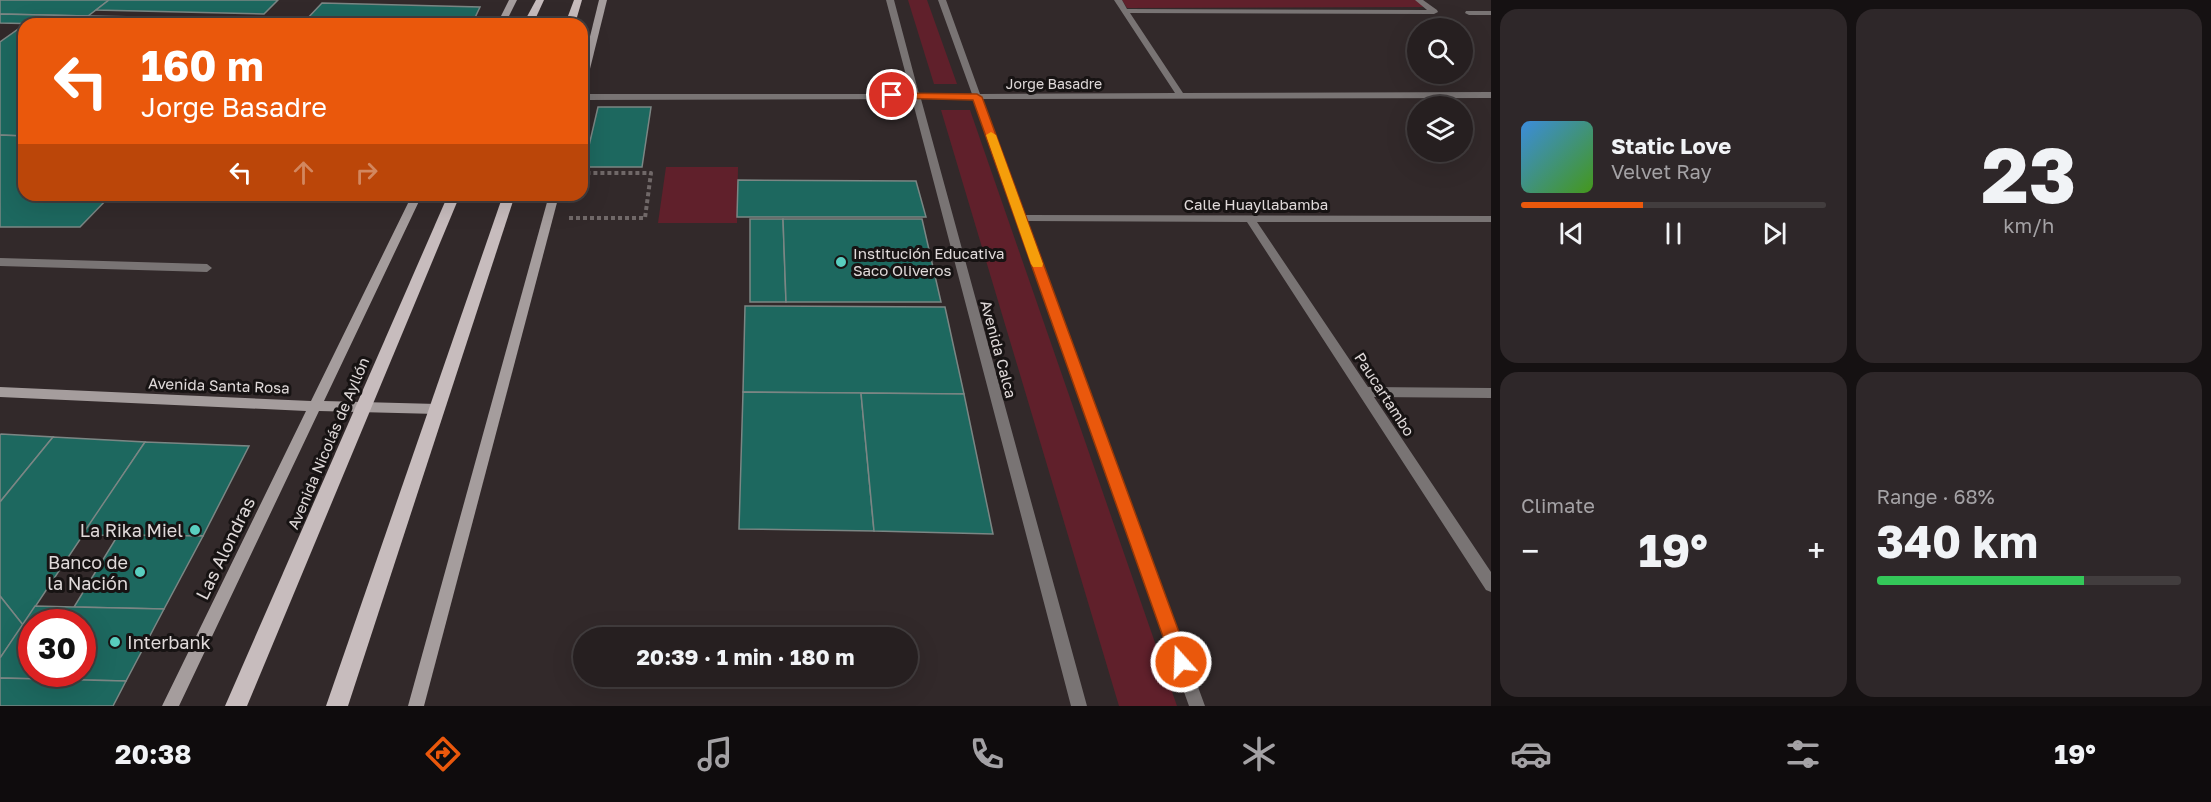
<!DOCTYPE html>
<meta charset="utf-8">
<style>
body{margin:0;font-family:"Golos Text",sans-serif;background:#2e2729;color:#f1f3f6;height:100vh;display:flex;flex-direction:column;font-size:22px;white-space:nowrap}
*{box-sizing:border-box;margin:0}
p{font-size:20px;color:#a4a2a5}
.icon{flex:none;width:33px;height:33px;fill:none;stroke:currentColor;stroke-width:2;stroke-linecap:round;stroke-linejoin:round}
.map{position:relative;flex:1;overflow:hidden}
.details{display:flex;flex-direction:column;gap:9px;padding:9px;background:#151112;width:720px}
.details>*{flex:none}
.hud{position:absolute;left:18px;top:18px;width:570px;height:183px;border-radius:18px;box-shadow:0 6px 24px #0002,0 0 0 2px #423d3e;background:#ea580c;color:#fff;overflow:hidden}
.tools{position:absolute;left:1407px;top:18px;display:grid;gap:12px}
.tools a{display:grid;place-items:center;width:66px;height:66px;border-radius:50%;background:#261f20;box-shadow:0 6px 24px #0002,0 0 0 2px #423d3e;font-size:30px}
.speed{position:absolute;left:18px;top:609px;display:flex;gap:12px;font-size:30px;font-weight:700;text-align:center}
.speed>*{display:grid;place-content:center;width:78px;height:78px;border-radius:50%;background:#261f20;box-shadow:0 6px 24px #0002,0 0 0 2px #423d3e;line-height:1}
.speed .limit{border:9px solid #d22;background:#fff;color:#111}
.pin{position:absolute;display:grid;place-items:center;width:51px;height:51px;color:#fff;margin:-26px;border:3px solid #fff;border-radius:50%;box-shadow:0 2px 6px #0007}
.me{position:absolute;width:66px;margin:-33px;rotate:340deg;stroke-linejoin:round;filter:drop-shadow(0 0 4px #0008)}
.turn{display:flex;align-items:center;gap:21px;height:126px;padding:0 24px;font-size:27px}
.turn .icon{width:78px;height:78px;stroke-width:2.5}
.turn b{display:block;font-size:42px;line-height:51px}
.lanes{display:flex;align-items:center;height:57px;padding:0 24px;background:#0003;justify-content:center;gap:30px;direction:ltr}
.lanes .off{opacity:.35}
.big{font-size:45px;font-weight:700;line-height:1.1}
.details .widget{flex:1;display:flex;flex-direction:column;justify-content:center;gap:9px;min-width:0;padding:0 21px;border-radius:18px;background:#2e2729}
.details .dial{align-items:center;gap:0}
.dial b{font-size:78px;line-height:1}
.song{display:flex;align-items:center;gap:18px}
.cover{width:72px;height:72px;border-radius:9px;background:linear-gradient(135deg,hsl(210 70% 55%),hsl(100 70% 35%))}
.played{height:6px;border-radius:3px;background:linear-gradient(90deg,#ea580c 40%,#423d3e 40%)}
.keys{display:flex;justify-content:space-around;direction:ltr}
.heat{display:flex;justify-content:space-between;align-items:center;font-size:33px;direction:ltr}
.charge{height:9px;border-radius:4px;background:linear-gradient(90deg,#34c759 68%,#423d3e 0)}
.details .tiles{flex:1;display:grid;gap:9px;grid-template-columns:repeat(2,1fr)}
.trip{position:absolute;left:573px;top:627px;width:345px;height:60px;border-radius:30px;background:#261f20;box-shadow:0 6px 24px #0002,0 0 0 2px #423d3e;font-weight:700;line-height:60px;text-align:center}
.dock{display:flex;height:96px;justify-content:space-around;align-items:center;background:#0f0c0d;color:#a4a2a5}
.dock .icon{width:42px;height:42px}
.dock .on{color:#ea580c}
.dock b{font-size:27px;color:#f1f3f6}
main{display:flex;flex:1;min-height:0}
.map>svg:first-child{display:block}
.green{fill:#60202b}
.building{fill:#1d685f;stroke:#7b8684;stroke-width:1.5;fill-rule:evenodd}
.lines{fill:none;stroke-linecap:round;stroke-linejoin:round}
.path{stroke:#706868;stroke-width:4;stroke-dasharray:4 3;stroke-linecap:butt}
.lane{fill:#797474;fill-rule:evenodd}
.street{fill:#797474;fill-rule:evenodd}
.secondary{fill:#a59d9d;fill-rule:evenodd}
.primary{fill:#c7bcbd;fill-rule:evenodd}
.route{fill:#ea580c;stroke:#983908;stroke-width:1.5}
.slow{fill:#f59e0b}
.poi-dot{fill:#59cebf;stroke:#171313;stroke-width:2}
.labels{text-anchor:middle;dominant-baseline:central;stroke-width:6;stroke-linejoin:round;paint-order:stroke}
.far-street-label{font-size:14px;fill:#e0dada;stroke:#171313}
.street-label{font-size:15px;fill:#e0dada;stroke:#171313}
.poi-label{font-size:15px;fill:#e0dada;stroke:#171313;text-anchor:start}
.near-poi-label{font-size:18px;fill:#e0dada;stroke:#171313;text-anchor:end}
.near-street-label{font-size:18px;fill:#e0dada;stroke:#171313}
</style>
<main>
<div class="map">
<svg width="1491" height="706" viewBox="0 0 1491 706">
<rect width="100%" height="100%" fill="#32292a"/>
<!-- green -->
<g class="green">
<polygon points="908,0 927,0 957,84 934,84"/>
<polygon points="1122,0 1420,0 1430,7 1127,8"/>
<polygon points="941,110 970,110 1177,706 1119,706"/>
<polygon points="666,167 738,167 737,223 658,223"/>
</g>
<!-- building -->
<g class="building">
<polygon points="0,0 109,0 88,16 0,14"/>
<polygon points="109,0 278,0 264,14 96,10"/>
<polygon points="322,3 480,7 472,24 304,22"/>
<polygon points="0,14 88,16 190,18 182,24 45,24 0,23"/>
<polygon points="24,25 24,136 0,135 0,42"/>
<polygon points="598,107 651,107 642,167 584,167"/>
<polygon points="0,135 24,136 24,195 111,195 80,227 0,227"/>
<polygon points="738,180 916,181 926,217 737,217"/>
<polygon points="750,219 783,219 786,302 750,302"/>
<polygon points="783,219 922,219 941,302 786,302"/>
<polygon points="745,306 945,307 964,394 743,392"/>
<polygon points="743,392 861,393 874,531 739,529"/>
<polygon points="861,393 964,394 993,534 874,531"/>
<polygon points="1,434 53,437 0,502 0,435"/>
<polygon points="53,437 145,442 23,625 0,596 0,502"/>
<polygon points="145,442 249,446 203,536 82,535"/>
<polygon points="118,535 203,536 164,609 74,607"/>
<polygon points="0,596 23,625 0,658"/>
<path d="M35,606L74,607L164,609L126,681L0,678V658ZM32,622H82V674H32Z"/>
<polygon points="0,678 126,681 113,706 0,706"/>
</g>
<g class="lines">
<!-- path -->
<polyline class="path" points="569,218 645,218 651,173 582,173"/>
<!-- lane -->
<polygon class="lane" points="0,258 207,264 212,268 207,272 0,266"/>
<!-- street -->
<g class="street">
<polygon points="886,0 894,0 919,94 972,94 938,0 946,0 980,94 1175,93 1114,0 1122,0 1127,9 1427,10 1415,0 1423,0 1437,10 1438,12 1434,14 1130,13 1183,93 1491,92 1491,98 982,99 1025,215 1491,216 1491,222 1257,222 1368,387 1491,388 1491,398 1374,397 1491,572 1491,592 1486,590 1247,222 1027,221 1205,706 1189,706 973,99 921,99 1087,706 1071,706 912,99 582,100 582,94 911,94"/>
<polygon points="1466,11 1491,11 1491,15 1469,15 1465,13"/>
</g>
<!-- secondary -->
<g class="secondary">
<polygon points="509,0 517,0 505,24 497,24"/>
<polygon points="599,0 607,0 586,85 582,87 582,69"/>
<polygon points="412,195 422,195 324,401 437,404 442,405 443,409 442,413 437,414 319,411 179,706 162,706 306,411 0,397 0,387 311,401"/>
<polygon points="549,195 559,195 424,706 408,706"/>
</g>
<!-- primary -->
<g class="primary">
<polygon points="536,0 544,0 533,24 523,24"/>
<polygon points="574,0 582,0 575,24 565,24"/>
<polygon points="448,195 460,195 247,706 225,706"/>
<polygon points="503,195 515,195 348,706 326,706"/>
</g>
</g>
<!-- route -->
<polygon class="route" points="889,93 977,94 982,97 1190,662 1187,668 1181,671 1174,668 1172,662 973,100 892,98 889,97"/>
<!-- slow -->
<polygon class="slow" points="991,132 996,135 1043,264 1042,267 1033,267 1031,264 986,135"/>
<!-- markers -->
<g class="poi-dot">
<circle cx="841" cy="262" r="6"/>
<circle cx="195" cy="530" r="6"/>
<circle cx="140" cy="572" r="6"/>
<circle cx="115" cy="642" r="6"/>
</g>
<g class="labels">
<!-- far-street labels -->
<g class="far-street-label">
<text x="1054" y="83">Jorge Basadre</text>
</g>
<!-- street labels -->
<g class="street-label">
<text x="1256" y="204">Calle Huayllabamba</text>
<text transform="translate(999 349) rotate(75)">Avenida Calca</text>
<text transform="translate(219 385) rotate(2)">Avenida Santa Rosa</text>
<text transform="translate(1385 394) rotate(57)">Paucartambo</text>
<text transform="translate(328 443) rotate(-67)">Avenida Nicolás de Ayllón</text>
</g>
<!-- poi labels -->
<g class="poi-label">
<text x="853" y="253">Institución Educativa<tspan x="853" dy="17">Saco Oliveros</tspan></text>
</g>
<!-- near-poi labels -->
<g class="near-poi-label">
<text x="183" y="530">La Rika Miel</text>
<text x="128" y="562">Banco de<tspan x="128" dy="21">la Nación</tspan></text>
<text x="127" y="642" text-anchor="start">Interbank</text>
</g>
<!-- near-street labels -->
<g class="near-street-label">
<text transform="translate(225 548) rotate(-64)">Las Alondras</text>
</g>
</g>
</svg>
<div class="tools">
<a><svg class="icon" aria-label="search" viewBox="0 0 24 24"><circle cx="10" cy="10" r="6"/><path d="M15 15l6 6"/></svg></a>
<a><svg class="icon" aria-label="layers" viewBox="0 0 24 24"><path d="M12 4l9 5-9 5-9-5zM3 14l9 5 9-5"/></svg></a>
</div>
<div class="speed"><div class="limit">30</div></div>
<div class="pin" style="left:892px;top:95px;background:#d93025"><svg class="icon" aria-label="arrive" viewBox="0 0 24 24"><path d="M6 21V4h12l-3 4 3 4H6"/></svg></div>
<svg class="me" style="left:1181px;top:662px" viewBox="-20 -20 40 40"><circle r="17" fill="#ea580c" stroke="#fff" stroke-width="3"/><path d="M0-11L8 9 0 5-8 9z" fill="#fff"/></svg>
<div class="trip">20:39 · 1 min · 180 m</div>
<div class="hud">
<div class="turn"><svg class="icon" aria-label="left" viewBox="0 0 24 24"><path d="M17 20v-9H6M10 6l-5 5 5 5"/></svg><div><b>160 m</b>Jorge Basadre</div></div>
<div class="lanes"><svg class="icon" aria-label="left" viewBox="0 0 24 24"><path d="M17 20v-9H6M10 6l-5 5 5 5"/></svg><svg class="icon off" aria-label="ahead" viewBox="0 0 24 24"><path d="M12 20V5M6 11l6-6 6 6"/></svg><svg class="icon off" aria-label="right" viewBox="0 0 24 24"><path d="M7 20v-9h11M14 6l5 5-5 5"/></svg></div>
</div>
</div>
<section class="details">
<div class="tiles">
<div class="widget">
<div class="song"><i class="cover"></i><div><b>Static Love</b><p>Velvet Ray</p></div></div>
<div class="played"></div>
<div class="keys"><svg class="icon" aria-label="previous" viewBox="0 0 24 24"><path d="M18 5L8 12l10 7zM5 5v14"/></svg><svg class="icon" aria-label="pause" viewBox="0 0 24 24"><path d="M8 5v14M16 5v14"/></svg><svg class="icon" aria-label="next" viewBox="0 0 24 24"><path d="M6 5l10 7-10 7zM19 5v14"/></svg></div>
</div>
<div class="widget dial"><b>23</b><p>km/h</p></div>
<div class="widget"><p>Climate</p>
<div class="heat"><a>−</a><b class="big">19°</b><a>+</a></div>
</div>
<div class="widget"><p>Range · 68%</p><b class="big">340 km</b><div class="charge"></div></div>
</div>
</section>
</main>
<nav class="dock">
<b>20:38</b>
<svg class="icon on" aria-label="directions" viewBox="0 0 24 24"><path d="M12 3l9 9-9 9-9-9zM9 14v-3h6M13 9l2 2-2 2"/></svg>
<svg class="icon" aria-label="music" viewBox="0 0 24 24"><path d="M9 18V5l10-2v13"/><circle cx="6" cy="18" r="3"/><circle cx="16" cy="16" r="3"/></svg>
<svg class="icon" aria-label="phone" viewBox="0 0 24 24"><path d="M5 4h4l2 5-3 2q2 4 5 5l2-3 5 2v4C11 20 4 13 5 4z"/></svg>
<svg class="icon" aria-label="climate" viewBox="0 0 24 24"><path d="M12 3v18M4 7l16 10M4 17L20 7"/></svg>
<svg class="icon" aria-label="car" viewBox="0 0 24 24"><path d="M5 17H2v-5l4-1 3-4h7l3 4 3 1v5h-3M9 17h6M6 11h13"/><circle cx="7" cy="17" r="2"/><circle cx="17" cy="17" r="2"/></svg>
<svg class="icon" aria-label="filters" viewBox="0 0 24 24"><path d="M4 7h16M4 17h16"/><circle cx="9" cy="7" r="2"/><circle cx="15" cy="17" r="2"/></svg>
<b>19°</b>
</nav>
